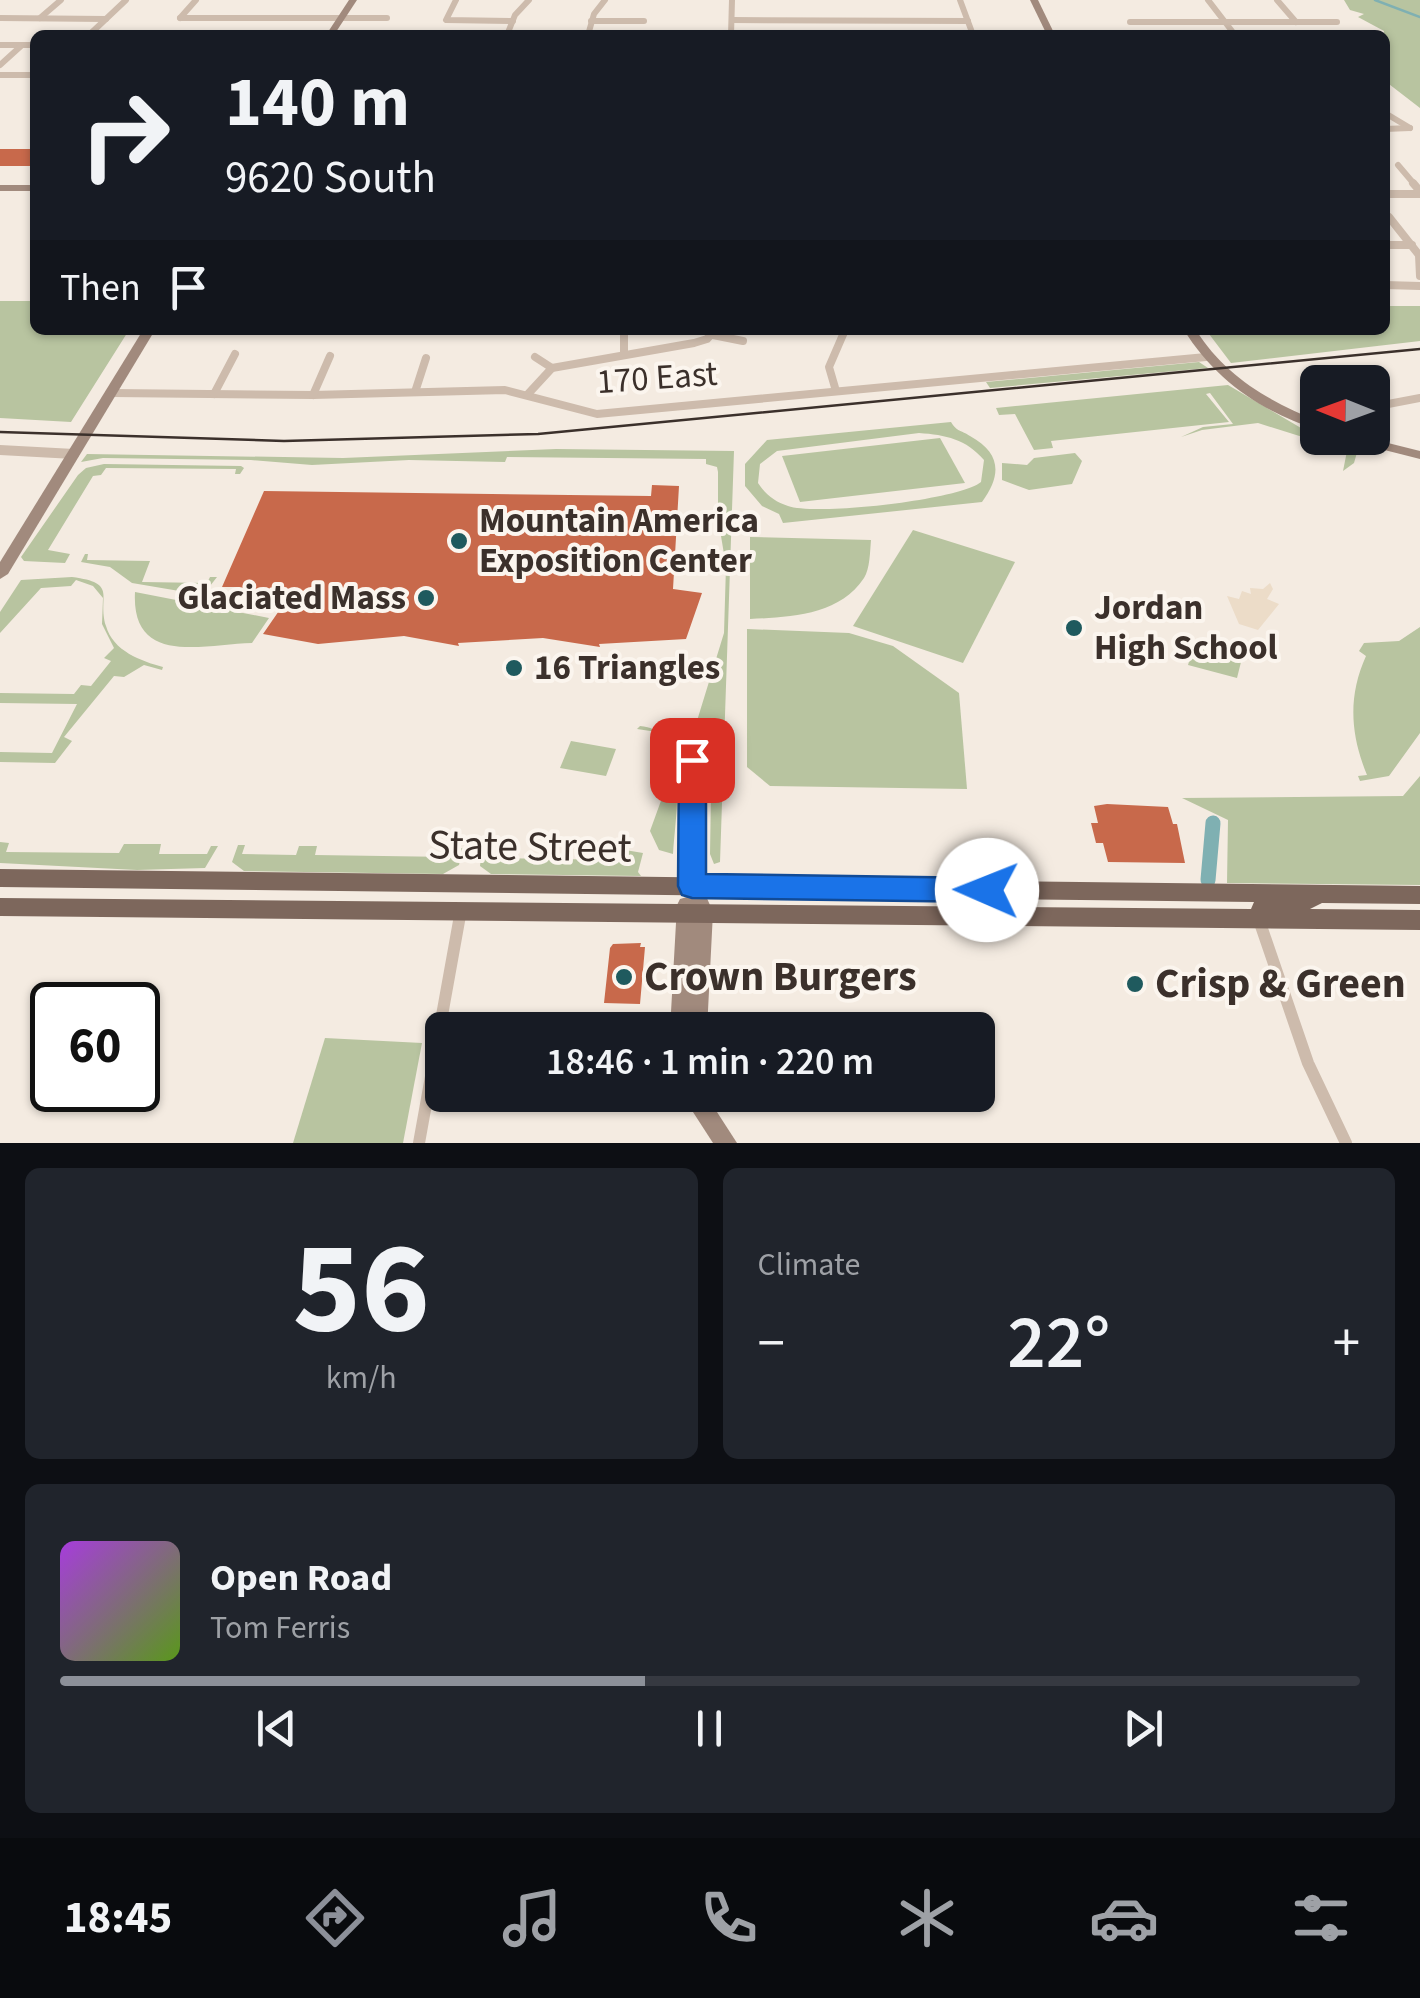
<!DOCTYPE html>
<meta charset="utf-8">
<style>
body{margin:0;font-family:"Source Sans 3",sans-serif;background:#20242c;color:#f1f3f6;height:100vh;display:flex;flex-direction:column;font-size:38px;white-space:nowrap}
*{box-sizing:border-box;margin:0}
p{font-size:32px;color:#9ea1a6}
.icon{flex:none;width:55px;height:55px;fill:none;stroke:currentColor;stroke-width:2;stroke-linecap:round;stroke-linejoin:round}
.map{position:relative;height:1143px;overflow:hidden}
.drawer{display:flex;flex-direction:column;gap:25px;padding:25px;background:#0d0f14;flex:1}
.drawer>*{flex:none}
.guide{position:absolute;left:30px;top:30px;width:1360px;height:305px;border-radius:15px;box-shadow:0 2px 8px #0004;background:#171b24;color:#f1f3f6;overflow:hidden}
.needle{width:65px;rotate:271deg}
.controls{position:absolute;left:1300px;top:365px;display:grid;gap:20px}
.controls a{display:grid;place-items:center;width:90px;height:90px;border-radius:15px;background:#171b24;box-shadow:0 2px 8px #0004;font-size:50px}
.speed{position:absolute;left:30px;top:982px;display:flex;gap:20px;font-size:50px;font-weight:700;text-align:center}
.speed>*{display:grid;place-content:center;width:130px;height:130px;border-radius:50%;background:#171b24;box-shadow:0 2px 8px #0004;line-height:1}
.speed .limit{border:5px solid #111;border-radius:15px;background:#fff;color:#111}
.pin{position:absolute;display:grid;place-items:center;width:85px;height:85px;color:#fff;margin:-42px;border-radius:20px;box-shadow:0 5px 15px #0006}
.me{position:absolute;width:110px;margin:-55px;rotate:271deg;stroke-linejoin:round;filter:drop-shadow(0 0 8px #0008)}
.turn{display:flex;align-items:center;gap:35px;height:210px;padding:0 30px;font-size:45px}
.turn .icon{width:130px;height:130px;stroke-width:2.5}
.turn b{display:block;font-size:70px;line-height:85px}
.then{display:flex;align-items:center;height:95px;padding:0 30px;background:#0003;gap:20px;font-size:38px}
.big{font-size:75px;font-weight:600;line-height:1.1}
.drawer .card{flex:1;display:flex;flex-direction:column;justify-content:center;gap:15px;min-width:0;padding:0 35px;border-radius:15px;background:#20242c}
.drawer .dial{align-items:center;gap:0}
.dial b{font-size:130px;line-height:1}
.song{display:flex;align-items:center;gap:30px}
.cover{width:120px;height:120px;border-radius:15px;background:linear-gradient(135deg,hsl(280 70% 55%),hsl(90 70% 35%))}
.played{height:10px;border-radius:5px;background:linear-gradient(90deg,#8c9099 45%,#363941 45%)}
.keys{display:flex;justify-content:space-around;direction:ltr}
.heat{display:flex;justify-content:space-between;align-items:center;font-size:55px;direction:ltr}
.drawer .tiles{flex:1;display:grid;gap:25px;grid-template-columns:1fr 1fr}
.card:last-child{grid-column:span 2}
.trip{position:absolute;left:425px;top:1012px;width:570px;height:100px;border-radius:15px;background:#171b24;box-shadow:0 2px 8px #0004;font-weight:600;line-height:100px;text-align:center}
.tab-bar{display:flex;height:160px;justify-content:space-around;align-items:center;background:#090b0e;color:#9ea1a6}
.tab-bar .icon{width:70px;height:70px}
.tab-bar .on{color:#8c9099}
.tab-bar b{font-size:45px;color:#f1f3f6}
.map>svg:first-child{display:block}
.green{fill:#b8c4a0;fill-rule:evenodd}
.plaza{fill:#ecdcc8}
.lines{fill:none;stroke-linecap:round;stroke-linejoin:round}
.stream{stroke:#7fb0b2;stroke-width:2.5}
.canal{stroke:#7fb0b2;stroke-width:15}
.building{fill:#c8694b}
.street-far3{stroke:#cdbbac;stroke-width:6}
.street-far2{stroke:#cdbbac;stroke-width:8}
.street-far1{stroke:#cdbbac;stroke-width:10}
.street{stroke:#cdbbac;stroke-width:12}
.secondary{fill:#a18a7d;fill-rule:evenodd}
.primary{fill:#7d675c;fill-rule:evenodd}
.tram{stroke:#3b302b;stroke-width:2.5}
.route{fill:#1a73e8;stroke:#114b97;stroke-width:2.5}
.poi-dot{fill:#1f5a5e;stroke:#fbf5ee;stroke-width:4}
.labels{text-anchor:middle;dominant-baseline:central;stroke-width:8;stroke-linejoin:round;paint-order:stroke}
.street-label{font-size:35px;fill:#3b302b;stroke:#fbf5ee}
.poi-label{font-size:35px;font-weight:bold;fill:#3b302b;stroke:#fbf5ee;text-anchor:start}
.near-street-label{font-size:42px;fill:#3b302b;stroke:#fbf5ee}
.near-poi-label{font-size:42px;font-weight:bold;fill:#3b302b;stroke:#fbf5ee;text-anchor:start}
</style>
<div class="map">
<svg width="1420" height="1143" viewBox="0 0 1420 1143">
<rect width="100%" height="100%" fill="#f4ebe1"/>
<!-- green -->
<g class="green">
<polygon points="1344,0 1420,0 1420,108 1385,81 1384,31 1358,17 1364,14 1350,10"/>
<polygon points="0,301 35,301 35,330 129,330 71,422 0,418"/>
<polygon points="1385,306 1420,306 1420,341 1231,363 1206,330 1385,330"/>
<polygon points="1199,362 1208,368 990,388 986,382"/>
<polygon points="1228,385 1318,438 1358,449 1354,463 1343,471 1347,451 1258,423 1202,430 1181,437 1203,427 1233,424 1210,393 1206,394 1229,422 1051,441 1053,448 1034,450 1015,414 999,415 996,408"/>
<path d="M951,422C957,432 961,430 970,436C1001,453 1002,475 982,502L783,523L779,514L762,506L745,486V464L767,440ZM919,433C946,435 966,439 984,460L981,482C959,500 817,516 788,506C775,502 765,494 758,483L760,464L777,451Z"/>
<polygon points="940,438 965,483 800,502 782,456"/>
<polygon points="556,449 734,451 720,862 714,864 710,854 711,793 696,724 724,633 726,566 718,518 718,472 717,467 706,464 706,459 507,457 505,462 409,460 312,465 251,460 103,458 81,462 87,454 343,458"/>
<polygon points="1075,453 1082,461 1072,484 1029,490 1002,480 1002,463 1027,465 1034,458"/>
<polygon points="104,464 241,466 244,468 240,474 235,474 236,469 106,468 101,475 93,476 48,550 70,554 65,563 24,561 21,557 78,475 86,468"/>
<polygon points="913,530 1015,562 963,663 853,626"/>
<path d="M750,537L871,540C870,551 870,569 864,578C839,616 789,617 750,619Z"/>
<polygon points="85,554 88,554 87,560 150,561 142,582 207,583 210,577 217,577 203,595 132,583 110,567 81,562"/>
<path d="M72,577C119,583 97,596 106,626C113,651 141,661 163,667L162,670L144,665L124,677L114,676L64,737L72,741L55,763L0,762V752L52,753L77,704L0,703V693L74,694L81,685L91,686L111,661L104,658L114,648L102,624L103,598L93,586L76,580L71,586L41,588L0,633V612L21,580Z"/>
<path d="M135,592L269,618L252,643C204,644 131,667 135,592Z"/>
<path d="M1420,627V733L1389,776L1360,781L1358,776L1367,775C1350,734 1348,696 1366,656L1359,651L1364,643L1399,641Z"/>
<polygon points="747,629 849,633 893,646 959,693 967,789 770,786 747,767"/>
<polygon points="1194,645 1231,657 1236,646 1240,648 1238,652 1243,654 1237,678 1188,665"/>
<path d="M640,726C692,730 675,816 673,854L659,850L650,831L670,776L659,772L667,750L655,739L657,732L637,729Z"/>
<polygon points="571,741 616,749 606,776 560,768"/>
<polygon points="1420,776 1420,885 1227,883 1228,820 1182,798 1403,796"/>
<polygon points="0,842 9,843 6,852 119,853 124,844 161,844 159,854 207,854 211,846 218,846 205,868 137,870 0,863"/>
<polygon points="238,845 245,845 242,854 296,855 299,846 317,846 315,855 451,857 454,849 463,848 459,865 443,874 244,871 232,862"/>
<polygon points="482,849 491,849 490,858 621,860 625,850 643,853 638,872 641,876 491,874 480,866"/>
<polygon points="325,1038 422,1043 403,1143 293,1143"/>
</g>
<!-- plaza -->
<polygon class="plaza" points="1270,583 1273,589 1267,599 1279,604 1258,630 1239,624 1227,596 1239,599 1242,591 1251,594 1250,588 1263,589"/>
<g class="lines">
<!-- stream -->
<polyline class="stream" points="1375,0 1420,17"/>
<!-- canal -->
<polyline class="canal" points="1208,880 1213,823"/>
</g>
<!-- building -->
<g class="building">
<polygon points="0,149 35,149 35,160 30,166 0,166"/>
<polygon points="652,485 679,486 673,589 702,593 686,639 599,644 600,647 543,638 458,643 459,646 404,636 318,644 263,634 283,605 235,597 240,587 222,587 264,491 651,496"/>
<polygon points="1107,804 1168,807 1173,824 1177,824 1185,863 1108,862 1103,843 1096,843 1091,823 1098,823 1094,806"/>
<polygon points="641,943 640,947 645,947 640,1004 604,1003 610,948 613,944"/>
</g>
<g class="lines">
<!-- street-far3 -->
<g class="street-far3">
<polyline points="456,0 446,20 513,21"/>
<polyline points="960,0 973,35"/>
<polyline points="1208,0 1235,35"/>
<polyline points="1277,0 1296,22"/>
<polyline points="0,18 106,19"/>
<polyline points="40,18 61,0"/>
<polyline points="180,18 387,18"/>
<polyline points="180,18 196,0"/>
<polyline points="732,20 968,21"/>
<polyline points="591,21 644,21"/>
<polyline points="1130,22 1337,22"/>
<polyline points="89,35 126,0"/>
<polyline points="507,35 515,15 529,0"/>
<polyline points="588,35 594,14 605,0"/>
<polyline points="731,35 732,0"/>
<polyline points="0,45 35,45"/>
<polyline points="0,65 21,46"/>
<polyline points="0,75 35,75"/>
<polyline points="1385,113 1410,128"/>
<polyline points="1385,129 1410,128"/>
<polyline points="1398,165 1415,185"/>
</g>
<!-- street-far2 -->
<g class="street-far2">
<polyline points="1413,183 1420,191"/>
<polyline points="1385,194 1420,194"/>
<polyline points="1389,217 1419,255 1420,276"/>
<polyline points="1385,245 1412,245"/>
<polyline points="1385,285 1420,286"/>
<polyline points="624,330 624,354"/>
<polyline points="713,335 743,341"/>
<polyline points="535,357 552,368"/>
<polyline points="836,391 829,367 845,330"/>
<polyline points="415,392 426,358"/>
<polyline points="113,393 313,395 505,390 597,414 1206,357"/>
<polyline points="214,394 235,354"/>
<polyline points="528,394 552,368 694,343 707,339 715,330"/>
<polyline points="313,395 330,356"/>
<polyline points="1378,425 1383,405 1420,398"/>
</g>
<!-- street-far1 -->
<g class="street-far1">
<polyline points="1374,443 1379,422"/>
<polyline points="0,450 74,454"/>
</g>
<!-- street -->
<g class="street">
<polyline points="692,886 693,760"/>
<polyline points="1259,920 1308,1063 1346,1143"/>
<polyline points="419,1143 461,910"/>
</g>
<!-- secondary -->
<g class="secondary">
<polygon points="349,0 357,0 334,35 326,35"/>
<polygon points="1030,0 1038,0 1055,35 1047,35"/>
<rect x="0" y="185" width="35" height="6"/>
<polygon points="143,330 155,330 8,574 0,579 0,562"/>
<path d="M1184,330H1196C1225,376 1268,401 1318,421V430C1262,412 1215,380 1184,330Z"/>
<polygon points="1347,438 1368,438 1420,451 1420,459 1349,441"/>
<polygon points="692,878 699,880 713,912 707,1030 670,1030 677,905 680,899 687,897 682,886 685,880"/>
<polygon points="682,1095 706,1095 737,1143 713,1143"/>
</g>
<!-- primary -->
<polygon class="primary" points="0,869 1420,886 1420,904 1322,903 1310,909 1420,910 1420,930 0,916 0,898 1251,909 1254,902 0,887"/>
<!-- tram -->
<polyline class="tram" points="0,432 284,441 538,434 1420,349"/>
</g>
<!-- route -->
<polygon class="route" points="692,750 702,753 706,760 706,874 987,878 997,881 1002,890 997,899 987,902 692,898 682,895 678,886 679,760 683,753"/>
<!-- markers -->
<g class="poi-dot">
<circle cx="459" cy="541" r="10"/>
<circle cx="426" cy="598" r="10"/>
<circle cx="1074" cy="628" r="10"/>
<circle cx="514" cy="668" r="10"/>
<circle cx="624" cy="977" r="10"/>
<circle cx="1135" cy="984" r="10"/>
</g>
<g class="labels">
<!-- street labels -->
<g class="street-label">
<text transform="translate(657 378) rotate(-4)">170 East</text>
</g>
<!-- poi labels -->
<g class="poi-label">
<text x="479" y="521">Mountain America<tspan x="479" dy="40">Exposition Center</tspan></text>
<text x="406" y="598" text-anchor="end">Glaciated Mass</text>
<text x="1094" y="608">Jordan<tspan x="1094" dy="40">High School</tspan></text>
<text x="534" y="668">16 Triangles</text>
</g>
<!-- near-street labels -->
<g class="near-street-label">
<text transform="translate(530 847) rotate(1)">State Street</text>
</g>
<!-- near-poi labels -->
<g class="near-poi-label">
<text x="644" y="977">Crown Burgers</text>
<text x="1155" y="984">Crisp &amp; Green</text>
</g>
</g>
</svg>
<div class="controls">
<a><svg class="needle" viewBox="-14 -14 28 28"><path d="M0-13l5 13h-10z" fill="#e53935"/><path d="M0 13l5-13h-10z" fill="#9ea1a6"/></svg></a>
</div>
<div class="speed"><div class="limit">60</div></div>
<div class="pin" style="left:692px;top:760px;background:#d93025"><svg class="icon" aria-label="arrive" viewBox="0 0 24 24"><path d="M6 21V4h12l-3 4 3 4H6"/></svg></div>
<svg class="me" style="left:987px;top:890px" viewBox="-20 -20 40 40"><circle r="19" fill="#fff"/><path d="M0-13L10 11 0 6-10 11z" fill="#1a73e8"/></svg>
<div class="trip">18:46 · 1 min · 220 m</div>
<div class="guide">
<div class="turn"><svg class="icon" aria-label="right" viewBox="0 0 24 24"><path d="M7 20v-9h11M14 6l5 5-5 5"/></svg><div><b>140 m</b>9620 South</div></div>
<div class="then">Then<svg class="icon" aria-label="arrive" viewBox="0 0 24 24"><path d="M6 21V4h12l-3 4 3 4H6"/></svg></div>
</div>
</div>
<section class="drawer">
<div class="tiles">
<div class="card dial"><b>56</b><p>km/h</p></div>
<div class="card"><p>Climate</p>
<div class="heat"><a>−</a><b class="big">22°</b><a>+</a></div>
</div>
<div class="card">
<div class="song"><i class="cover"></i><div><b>Open Road</b><p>Tom Ferris</p></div></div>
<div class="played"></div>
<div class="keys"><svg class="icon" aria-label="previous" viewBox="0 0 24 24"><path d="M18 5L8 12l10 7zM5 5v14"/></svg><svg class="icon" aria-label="pause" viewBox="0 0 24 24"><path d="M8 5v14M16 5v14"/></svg><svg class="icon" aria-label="next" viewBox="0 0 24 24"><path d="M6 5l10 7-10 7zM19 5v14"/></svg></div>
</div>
</div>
</section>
<nav class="tab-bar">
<b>18:45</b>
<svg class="icon on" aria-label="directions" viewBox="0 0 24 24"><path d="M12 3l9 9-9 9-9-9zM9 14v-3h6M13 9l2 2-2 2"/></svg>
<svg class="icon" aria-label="music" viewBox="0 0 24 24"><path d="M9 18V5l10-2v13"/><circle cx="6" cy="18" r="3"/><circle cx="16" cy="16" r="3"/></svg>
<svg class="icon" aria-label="phone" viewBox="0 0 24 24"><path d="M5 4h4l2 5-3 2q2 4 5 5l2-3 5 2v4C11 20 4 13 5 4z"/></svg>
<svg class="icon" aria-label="climate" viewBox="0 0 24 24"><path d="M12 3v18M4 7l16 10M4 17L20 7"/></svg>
<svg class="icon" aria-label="car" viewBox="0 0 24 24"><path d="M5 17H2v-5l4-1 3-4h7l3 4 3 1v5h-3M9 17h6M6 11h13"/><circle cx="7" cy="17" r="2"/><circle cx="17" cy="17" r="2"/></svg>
<svg class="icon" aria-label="filters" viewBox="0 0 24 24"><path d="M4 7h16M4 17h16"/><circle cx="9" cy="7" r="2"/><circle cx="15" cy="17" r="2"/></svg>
</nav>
